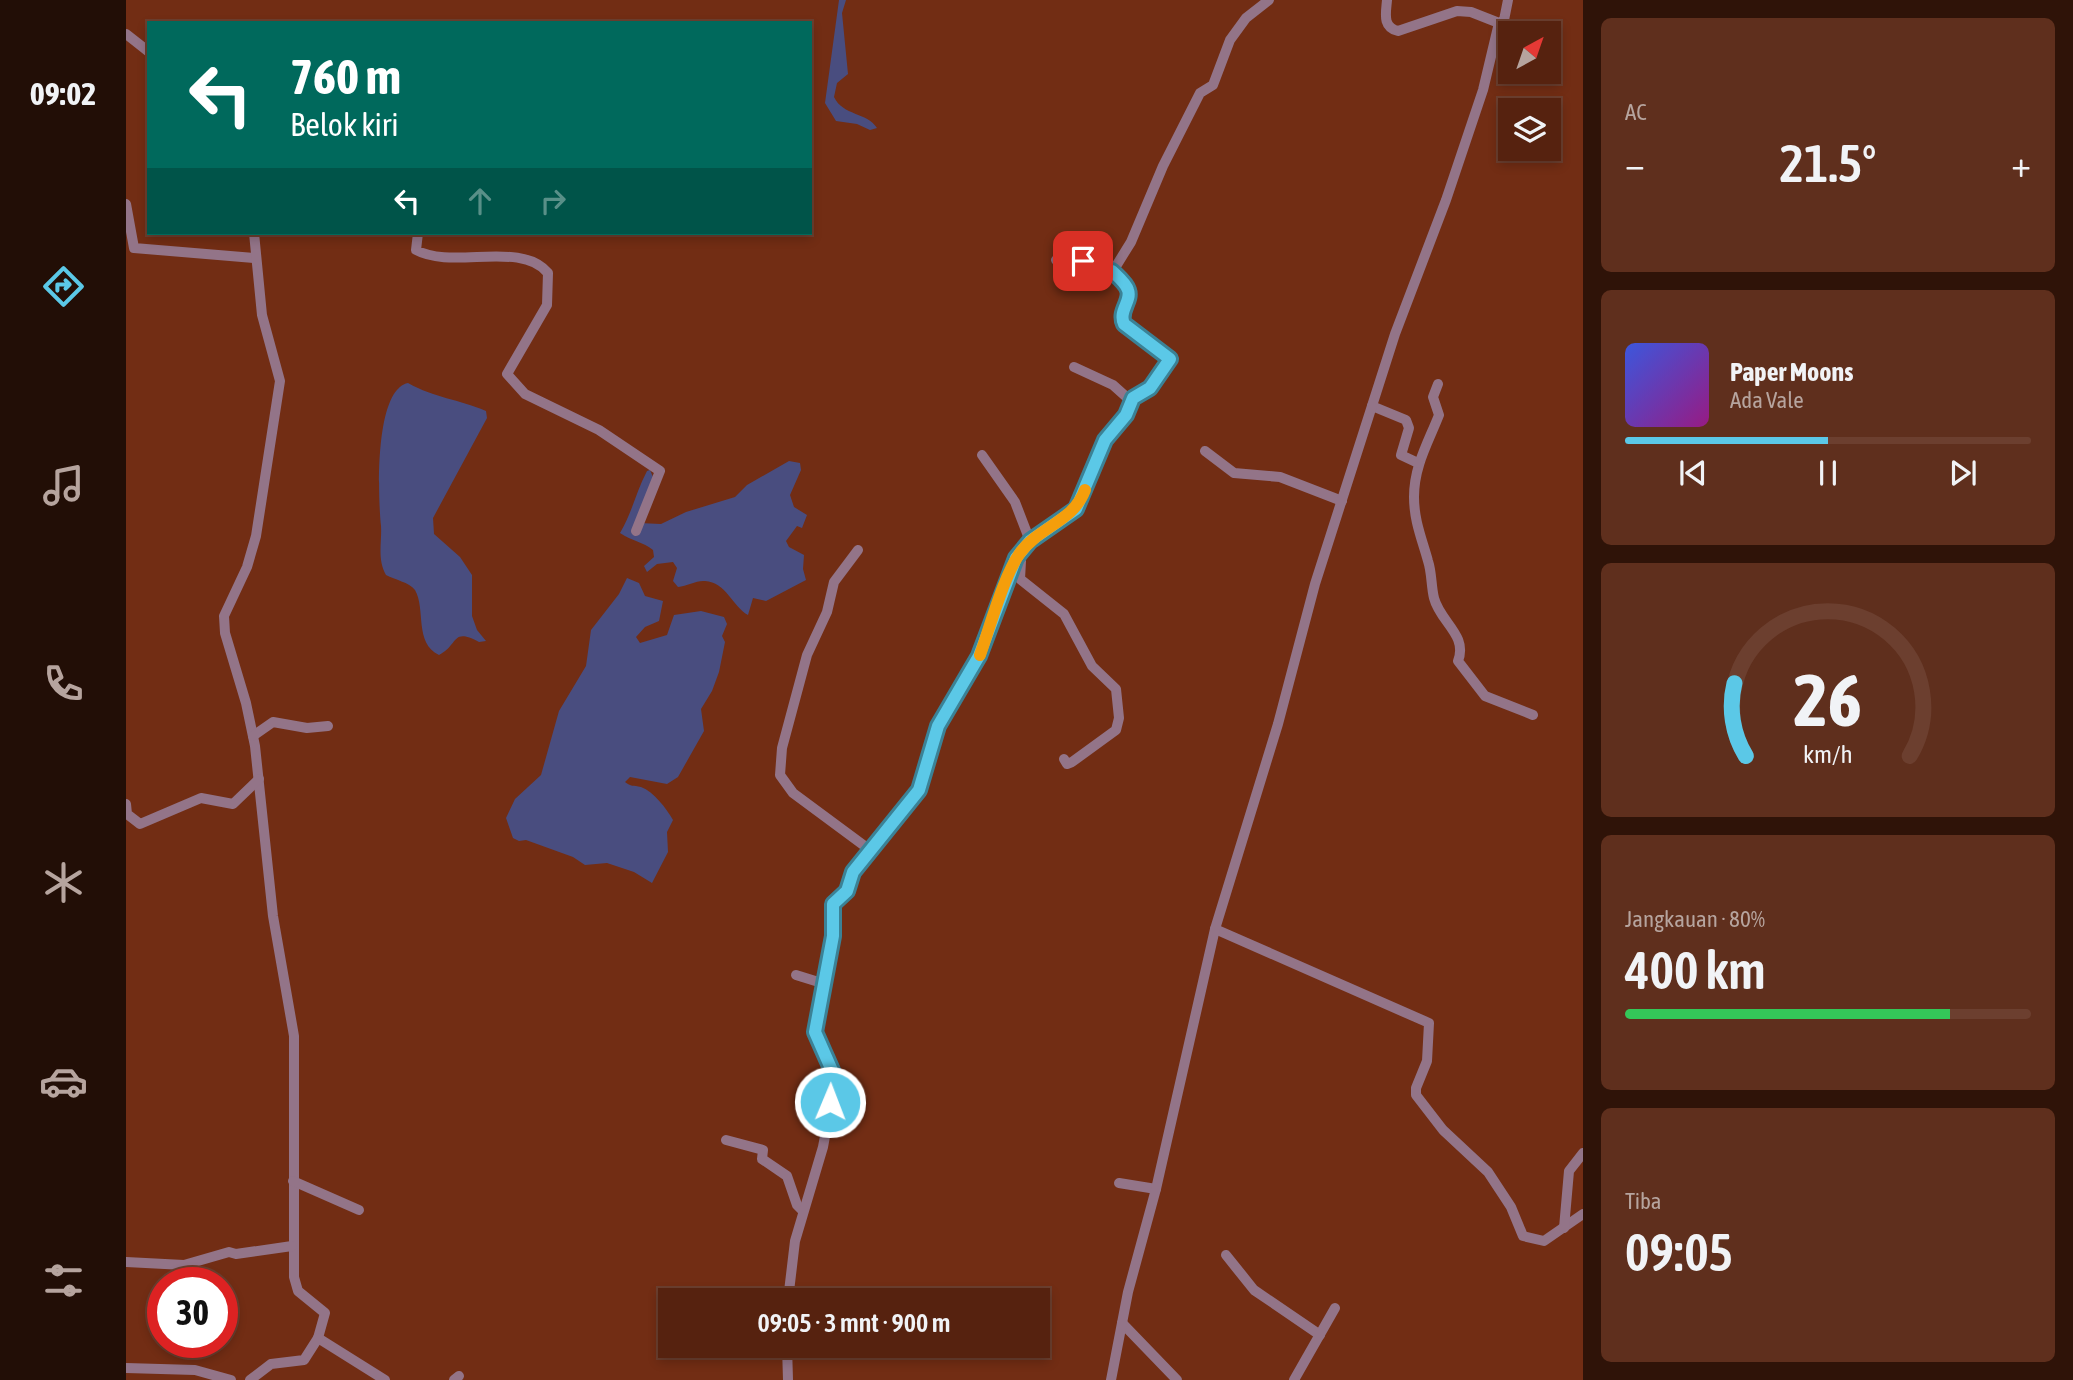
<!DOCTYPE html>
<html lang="id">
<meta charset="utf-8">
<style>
body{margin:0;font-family:"Asap Condensed",sans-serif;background:#5f2f1d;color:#f1f3f6;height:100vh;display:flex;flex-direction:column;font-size:26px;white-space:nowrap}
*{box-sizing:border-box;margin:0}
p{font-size:23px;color:#b6a49e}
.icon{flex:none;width:38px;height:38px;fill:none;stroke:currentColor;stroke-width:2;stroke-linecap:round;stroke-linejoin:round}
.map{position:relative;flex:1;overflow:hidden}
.details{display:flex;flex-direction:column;gap:18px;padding:18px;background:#2f1308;width:490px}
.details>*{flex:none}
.hud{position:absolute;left:21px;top:21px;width:665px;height:214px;border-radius:0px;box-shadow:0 4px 10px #0003,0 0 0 2px #6c3f2f;background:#00695c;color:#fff;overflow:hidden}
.needle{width:46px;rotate:40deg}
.buttons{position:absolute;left:1372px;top:21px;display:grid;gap:14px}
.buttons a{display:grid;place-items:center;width:63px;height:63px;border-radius:0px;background:#56220f;box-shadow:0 4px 10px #0003,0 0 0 2px #6c3f2f;font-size:35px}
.speed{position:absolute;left:21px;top:1267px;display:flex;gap:14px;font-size:35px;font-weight:700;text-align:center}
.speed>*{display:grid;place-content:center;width:91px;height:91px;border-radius:50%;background:#56220f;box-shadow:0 4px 10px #0003,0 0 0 2px #6c3f2f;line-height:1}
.speed .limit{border:10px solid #d22;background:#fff;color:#111}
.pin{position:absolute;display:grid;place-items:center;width:60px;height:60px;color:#fff;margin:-30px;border-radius:14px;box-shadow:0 4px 10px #0006}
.me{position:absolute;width:77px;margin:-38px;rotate:1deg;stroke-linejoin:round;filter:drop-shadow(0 0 5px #0008)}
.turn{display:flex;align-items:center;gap:24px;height:147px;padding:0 28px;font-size:32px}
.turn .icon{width:91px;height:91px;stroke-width:2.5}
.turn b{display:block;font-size:49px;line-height:60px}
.lanes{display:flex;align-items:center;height:66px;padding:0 28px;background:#0003;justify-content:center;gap:35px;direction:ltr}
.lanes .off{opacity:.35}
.big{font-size:52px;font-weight:600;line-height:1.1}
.details .card{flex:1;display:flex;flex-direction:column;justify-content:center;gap:10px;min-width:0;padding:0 24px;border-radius:10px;background:#5f2f1d}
.details .dial{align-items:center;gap:0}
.dial svg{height:182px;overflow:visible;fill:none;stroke:#6c3f2f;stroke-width:7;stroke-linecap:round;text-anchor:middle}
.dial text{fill:#f1f3f6;stroke:none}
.song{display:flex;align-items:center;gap:21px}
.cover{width:84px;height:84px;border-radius:10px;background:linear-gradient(135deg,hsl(230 70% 55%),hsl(310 70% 35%))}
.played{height:7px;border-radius:4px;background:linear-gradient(90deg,#5bc8e7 50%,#6c3f2f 50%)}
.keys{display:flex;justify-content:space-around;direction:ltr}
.heat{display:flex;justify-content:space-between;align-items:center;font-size:38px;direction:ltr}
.charge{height:10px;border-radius:5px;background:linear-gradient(90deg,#34c759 80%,#6c3f2f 0)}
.trip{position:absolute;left:532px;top:1288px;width:392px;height:70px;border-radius:0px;background:#56220f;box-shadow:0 4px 10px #0003,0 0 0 2px #6c3f2f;font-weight:600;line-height:70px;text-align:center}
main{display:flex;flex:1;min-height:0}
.tabs{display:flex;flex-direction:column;width:126px;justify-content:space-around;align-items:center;background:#220e06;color:#b6a49e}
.tabs .icon{width:49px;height:49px}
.tabs .selected{color:#5bc8e7}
.tabs b{font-size:32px;color:#f1f3f6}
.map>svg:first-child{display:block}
.green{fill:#494d7f}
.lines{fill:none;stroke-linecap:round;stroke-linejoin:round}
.minor{stroke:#937488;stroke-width:10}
.route-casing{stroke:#3b8296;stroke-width:18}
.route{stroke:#5bc8e7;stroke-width:12}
.slow{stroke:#f59e0b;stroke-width:12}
</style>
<main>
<nav class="tabs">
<b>09:02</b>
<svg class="icon selected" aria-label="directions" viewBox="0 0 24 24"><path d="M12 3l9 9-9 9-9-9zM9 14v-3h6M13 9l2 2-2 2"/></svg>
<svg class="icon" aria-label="music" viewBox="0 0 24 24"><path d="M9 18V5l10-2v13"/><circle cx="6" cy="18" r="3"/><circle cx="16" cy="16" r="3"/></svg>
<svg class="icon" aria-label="phone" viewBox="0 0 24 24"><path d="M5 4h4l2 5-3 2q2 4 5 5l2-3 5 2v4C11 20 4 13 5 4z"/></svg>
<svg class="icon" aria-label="climate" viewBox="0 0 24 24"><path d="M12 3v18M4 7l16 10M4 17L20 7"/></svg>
<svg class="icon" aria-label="car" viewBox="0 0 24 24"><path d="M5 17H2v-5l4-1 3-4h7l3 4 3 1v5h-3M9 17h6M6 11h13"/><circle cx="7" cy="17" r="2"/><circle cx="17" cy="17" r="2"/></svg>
<svg class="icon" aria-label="filters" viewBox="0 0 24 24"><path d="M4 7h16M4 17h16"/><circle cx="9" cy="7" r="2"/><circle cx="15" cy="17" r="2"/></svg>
</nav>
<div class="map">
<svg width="1457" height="1380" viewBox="0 0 1457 1380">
<rect width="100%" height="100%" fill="#722d14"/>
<!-- green -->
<g class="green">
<path d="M713,0H720L716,13L722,74L711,83L708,97C717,116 741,112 751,128L744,130L731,124L710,121L699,103Z"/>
<path d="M282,383C309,398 332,399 360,411L361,418L307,518L308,534L334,557L346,575V616L351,630L360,641L353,642C325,627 333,645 313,655C288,643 300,609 289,590C283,582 269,580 260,575C251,559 256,543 255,526C252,498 248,390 282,383Z"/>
<path d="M663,461L674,463L675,470L664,495L668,507L681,515L676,528L671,526L660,541L663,547L678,555L677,569L680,580L640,601L627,598L622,615C606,606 600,582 579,581C571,580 561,586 552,587L547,581L551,568L547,562L531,564L521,572L518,566L528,557L527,550C517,542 506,541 494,533C506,513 510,492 521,471L524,470L527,477L511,520L513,523L535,524L560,512L609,497L621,485Z"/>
<path d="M501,578L513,583L519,596L537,601L533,621L519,627L510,637L514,643L541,635L548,615L575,611L598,617L601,624L596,636L599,642L593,672L586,691L575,709L578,731L552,777L541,784L504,777L499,782C505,787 507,785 515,787C528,792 540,808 547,820L541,832L542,852L526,883L508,872L481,863L459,865L447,857L400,840L393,841L387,838L380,818L389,799L415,775L433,711L460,666L465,630L493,594Z"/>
</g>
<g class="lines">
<!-- minor -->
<g class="minor">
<path d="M1261,0C1260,13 1256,27 1272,31L1331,11L1345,12L1373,23L1378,20L1382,0"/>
<polyline points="0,34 23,52"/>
<polyline points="0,204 8,248 128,258"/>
<polyline points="128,233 136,315 154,381 130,536 121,567 98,616 99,633 120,703 129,746 147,916 168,1036 168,1277 172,1291 199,1313 192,1338 259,1380"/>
<path d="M292,233L290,250C326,270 395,240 422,273L421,305L381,374L399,394L473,430L534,471L510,531"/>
<polyline points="930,260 945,272 958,260 979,273 987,271"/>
<polyline points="948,367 987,385 1006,402"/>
<path d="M1312,384L1307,397L1313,415C1302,443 1288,466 1288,497C1288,521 1296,539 1302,561C1306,573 1305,586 1308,598C1314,622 1342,635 1332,661L1359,696L1407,715"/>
<polyline points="1246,406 1280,420 1283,428 1275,455 1292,463"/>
<polyline points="1079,451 1108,473 1154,477 1216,501"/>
<polyline points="856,455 889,502 904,541"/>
<polyline points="732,550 708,582 701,612 681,655 656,748 654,775 667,793 744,850"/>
<polyline points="895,561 894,579 938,614 966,666 990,689 993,718 990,730 946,762 941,764 938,759"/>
<polyline points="127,736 147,722 181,728 202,726"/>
<polyline points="0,804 1,814 14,824 75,798 107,804 133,779"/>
<polyline points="1089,929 1303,1023 1301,1061 1290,1088 1290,1095 1317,1130 1362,1172 1385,1207 1397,1236 1418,1241 1457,1214"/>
<polyline points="670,975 699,984"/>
<polyline points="600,1140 637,1150 636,1159 661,1176 671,1205 677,1211"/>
<polyline points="167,1181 233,1210"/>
<polyline points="993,1183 1030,1189"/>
<polyline points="1438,1228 1443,1171 1457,1153"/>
<polyline points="1100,1255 1128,1290 1194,1335"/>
<polyline points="0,1262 58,1265 103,1252 110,1254 166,1246"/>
<polyline points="662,1300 669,1241 697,1147 709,1082 689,1032 707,936 707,904 721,891 727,872 793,790 812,726 853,656 890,559 904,541 950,509 979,440 1000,415 1008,398 1024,388 1043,363 1042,355 998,324 996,313 1003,290 987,271 1005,242 1037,166 1074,93 1087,85 1104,40 1120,18 1143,0"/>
<polyline points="996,1323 1051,1380"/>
<polyline points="661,1346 662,1380"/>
<polyline points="0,1368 69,1370 105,1380"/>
<polyline points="124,1380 145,1364 178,1360 192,1338"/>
<polyline points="328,1380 333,1376"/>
<polyline points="985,1380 1002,1292 1030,1189 1089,929 1152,724 1189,584 1269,334 1320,200 1357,90 1373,23"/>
<polyline points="1168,1380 1209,1308"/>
</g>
</g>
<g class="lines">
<defs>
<path id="route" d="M704,1102L708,1075L689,1032L707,936V904L721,891L727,872L793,790L812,726L853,656L890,558L904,541L950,509L979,440L1000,415L1007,398L1024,388L1044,359L998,324C992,311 1006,301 1002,290C1000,283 991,276 986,271L978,273L957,261"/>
</defs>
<!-- route casing -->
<use href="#route" class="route-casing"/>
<!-- route -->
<use href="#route" class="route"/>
<!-- slow -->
<path class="slow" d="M854,655C864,627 878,575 894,553C914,526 947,522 959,490"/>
</g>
</svg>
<div class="buttons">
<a><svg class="needle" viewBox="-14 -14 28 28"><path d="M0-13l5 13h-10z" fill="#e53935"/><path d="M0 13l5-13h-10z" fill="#b6a49e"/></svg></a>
<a><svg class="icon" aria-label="layers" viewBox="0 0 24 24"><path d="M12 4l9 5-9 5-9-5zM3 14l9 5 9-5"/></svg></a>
</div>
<div class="speed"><div class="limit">30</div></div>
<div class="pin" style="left:957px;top:261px;background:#d93025"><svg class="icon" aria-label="arrive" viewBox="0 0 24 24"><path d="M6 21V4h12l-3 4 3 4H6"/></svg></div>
<svg class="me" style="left:704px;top:1102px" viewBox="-20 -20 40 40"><circle r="17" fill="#5bc8e7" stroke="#fff" stroke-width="3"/><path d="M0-11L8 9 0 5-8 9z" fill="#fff"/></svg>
<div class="trip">09:05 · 3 mnt · 900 m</div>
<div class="hud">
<div class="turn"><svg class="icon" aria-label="left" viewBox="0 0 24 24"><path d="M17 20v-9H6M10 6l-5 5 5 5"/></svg><div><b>760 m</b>Belok kiri</div></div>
<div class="lanes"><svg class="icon" aria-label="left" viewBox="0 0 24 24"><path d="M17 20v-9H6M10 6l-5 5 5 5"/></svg><svg class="icon off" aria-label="ahead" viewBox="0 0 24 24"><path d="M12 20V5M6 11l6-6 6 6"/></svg><svg class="icon off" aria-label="right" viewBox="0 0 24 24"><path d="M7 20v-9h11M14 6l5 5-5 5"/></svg></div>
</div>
</div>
<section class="details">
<div class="card"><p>AC</p>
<div class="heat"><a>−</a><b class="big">21.5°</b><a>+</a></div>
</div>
<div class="card">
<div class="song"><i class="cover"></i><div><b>Paper Moons</b><p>Ada Vale</p></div></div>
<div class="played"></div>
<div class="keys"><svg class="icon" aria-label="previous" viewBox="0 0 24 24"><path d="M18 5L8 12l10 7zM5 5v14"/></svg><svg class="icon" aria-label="pause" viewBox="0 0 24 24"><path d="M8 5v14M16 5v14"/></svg><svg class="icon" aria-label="next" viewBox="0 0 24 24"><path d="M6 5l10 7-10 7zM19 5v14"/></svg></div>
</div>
<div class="card dial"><svg viewBox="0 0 100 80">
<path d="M14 69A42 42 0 1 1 86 69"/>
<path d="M14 69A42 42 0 0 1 9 37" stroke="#5bc8e7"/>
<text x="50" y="56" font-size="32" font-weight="700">26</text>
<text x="50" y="72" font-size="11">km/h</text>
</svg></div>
<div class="card"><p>Jangkauan · 80%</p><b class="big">400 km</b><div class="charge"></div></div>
<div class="card"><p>Tiba</p><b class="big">09:05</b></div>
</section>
</main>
